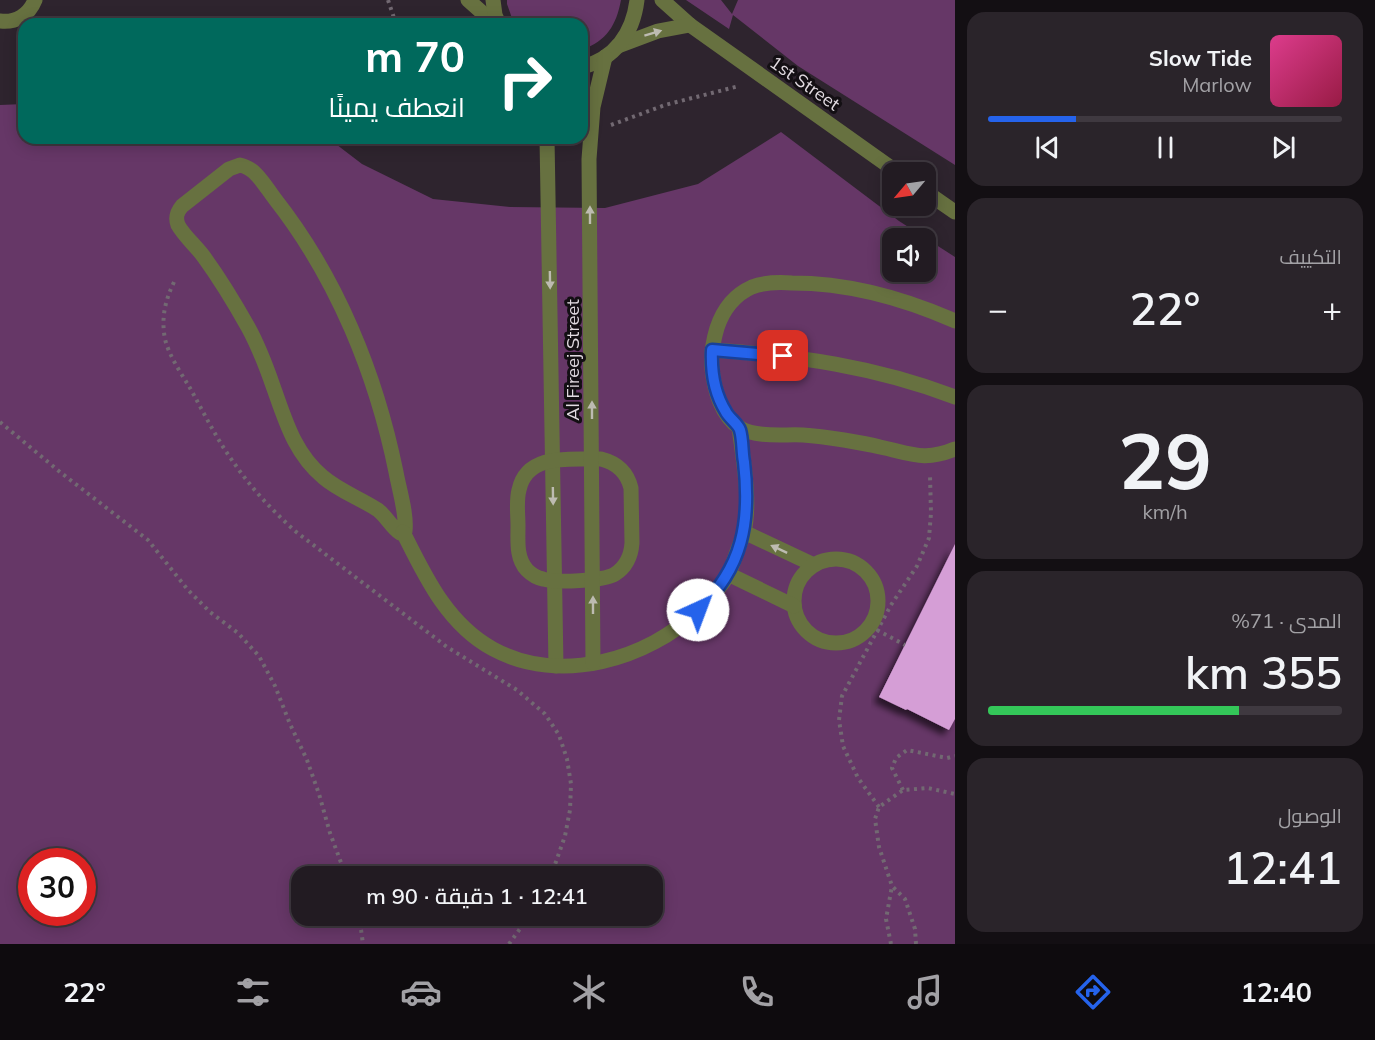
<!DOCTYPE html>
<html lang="ar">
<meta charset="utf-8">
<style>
body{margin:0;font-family:Mulish,Cairo,sans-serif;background:#2a242a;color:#f1f3f6;direction:rtl;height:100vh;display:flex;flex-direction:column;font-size:22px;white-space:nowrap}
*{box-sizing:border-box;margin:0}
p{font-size:20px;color:#a2a1a5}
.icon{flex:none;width:33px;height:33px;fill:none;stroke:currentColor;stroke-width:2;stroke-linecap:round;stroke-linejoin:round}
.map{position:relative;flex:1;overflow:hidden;direction:ltr}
.side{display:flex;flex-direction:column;gap:12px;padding:12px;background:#130f13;width:420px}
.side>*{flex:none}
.guide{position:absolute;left:18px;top:18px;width:570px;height:126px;border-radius:18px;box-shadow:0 3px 15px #0003,0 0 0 2px #3f3940;direction:rtl;background:#00695c;color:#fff;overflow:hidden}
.needle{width:39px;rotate:241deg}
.buttons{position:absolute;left:882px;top:162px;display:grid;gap:12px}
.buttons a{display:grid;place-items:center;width:54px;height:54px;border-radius:12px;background:#221b22;box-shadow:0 3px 15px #0003,0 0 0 2px #3f3940;font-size:30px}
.speed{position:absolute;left:18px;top:848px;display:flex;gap:12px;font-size:30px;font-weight:700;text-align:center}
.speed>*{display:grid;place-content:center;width:78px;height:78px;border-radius:50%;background:#221b22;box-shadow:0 3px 15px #0003,0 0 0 2px #3f3940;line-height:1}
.speed .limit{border:9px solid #d22;background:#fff;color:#111}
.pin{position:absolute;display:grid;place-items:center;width:51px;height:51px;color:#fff;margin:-26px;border-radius:12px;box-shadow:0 3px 9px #0006}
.me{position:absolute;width:66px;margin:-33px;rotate:43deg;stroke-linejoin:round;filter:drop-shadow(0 0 4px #0008)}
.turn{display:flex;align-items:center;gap:21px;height:126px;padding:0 24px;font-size:27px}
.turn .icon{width:78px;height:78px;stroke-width:2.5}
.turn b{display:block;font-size:42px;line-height:51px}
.big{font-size:45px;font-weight:600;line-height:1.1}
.side .widget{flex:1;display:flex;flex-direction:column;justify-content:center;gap:9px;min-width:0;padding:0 21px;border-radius:18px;background:#2a242a}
.side .dial{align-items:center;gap:0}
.dial b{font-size:78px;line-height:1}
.song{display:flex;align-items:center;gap:18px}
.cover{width:72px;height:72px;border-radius:9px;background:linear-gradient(135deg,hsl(330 70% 55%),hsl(340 70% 35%))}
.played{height:6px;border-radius:3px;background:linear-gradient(90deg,#2563eb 25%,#3f3940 25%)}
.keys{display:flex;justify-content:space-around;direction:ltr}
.heat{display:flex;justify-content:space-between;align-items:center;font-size:33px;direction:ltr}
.charge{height:9px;border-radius:4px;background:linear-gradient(90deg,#34c759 71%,#3f3940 0)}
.trip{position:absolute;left:291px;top:866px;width:372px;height:60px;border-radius:18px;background:#221b22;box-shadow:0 3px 15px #0003,0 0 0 2px #3f3940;font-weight:600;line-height:60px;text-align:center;direction:rtl}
.dock{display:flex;height:96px;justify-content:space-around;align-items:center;background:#0e0b0e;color:#a2a1a5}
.dock .icon{width:42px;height:42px}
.dock .active{color:#2563eb}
.dock b{font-size:27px;color:#f1f3f6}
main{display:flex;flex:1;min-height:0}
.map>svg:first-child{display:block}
.green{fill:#663767;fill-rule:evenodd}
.building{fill:#d59ed6;filter:url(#shadow)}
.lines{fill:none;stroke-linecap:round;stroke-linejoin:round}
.path{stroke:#726972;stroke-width:4;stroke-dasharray:3 4.5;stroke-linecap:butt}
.minor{stroke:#677140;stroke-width:15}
.oneway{fill:#bdbbb1}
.route-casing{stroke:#184099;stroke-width:15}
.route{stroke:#2563eb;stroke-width:10}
.labels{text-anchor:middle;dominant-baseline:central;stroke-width:6;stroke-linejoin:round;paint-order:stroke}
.street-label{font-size:18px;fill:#e2dbe1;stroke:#130f13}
</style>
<main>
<section class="side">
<div class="widget">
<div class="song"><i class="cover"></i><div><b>Slow Tide</b><p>Marlow</p></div></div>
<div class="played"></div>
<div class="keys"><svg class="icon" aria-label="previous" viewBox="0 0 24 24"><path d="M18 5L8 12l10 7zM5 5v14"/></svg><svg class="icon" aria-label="pause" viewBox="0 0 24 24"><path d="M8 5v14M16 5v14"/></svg><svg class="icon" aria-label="next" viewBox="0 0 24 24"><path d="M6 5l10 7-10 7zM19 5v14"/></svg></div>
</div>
<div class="widget"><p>التكييف</p>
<div class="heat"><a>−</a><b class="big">22°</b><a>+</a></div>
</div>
<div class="widget dial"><b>29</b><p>km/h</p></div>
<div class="widget"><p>المدى · 71%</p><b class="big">355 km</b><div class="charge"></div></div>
<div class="widget"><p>الوصول</p><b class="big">12:41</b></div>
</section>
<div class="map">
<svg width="955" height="944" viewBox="0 0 955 944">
<defs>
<filter id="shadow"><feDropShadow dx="-5.5" dy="5.5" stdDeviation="3" flood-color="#0009"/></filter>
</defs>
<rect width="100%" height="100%" fill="#2e242e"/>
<!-- green -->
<g class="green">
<path d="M507,0H621C616,26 607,40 582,50V24H514L507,4Z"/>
<polygon points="686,0 721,0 732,14 738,0 955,0 955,165 798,66 733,15 729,29"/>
<path d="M24,104V138H328L362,164L433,199L510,207L605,208L698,184L781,132L899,221L955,257V944H0V105ZM892,238H926V272H892ZM32,861H82V912H32ZM302,876H652V915H302Z"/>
</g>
<!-- building -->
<polygon class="building" points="955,544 955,719 949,730 907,709 906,710 879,697"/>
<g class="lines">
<!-- path -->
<g class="path">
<polyline points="388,0 396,24"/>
<polyline points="611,125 665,105 739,86"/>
<path d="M174,282C165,301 161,318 165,339C169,356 181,373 190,388C204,413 217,440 234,463C251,488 272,510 295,531L447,647L517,690L545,714L559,735L567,759L571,784L570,810L565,836L551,876"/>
<polyline points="0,422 60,472 148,540 188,590 210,612 238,633 259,656 275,686 290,724 307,760 319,794 330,833 346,876"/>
<polyline points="877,630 905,645"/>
<polyline points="903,790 892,768 896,758 907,750 947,758 955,756"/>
<polyline points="879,807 858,778 843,746 839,720 842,696 891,605 917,566 929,538 931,513 930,476"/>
<polyline points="359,915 363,944"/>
<polyline points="509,944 530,915"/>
<polyline points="891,944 886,919 892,886"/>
<polyline points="916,944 915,929 905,899 892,886 879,847 875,819 879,807 903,790 928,788 955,794"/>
</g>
<!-- minor -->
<g class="minor">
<polyline points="468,0 495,24"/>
<polyline points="493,0 495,15 499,24"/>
<polyline points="662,0 690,25 897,172"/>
<path d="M0,21C16,23 29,15 35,0"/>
<polyline points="618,46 658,31 690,25"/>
<path d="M582,67C615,59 633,33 637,0"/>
<polyline points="547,138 556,666"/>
<path d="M240,165C256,168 265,186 275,199C337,278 376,374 396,472C399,489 407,514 405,531L400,533C392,528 386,516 378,510C360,498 339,491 323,477C294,453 285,419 273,386C266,366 258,345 248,327C234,302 220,279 204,257C196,246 184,236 178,225C175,217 177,212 182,206L229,169Z"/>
<polyline points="926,192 955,212"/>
<path d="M955,321C903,298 849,283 792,283C778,282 765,282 752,287C734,295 723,310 717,328C713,341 711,355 712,368C714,389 721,416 740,428C758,438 784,434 803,435C817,436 831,438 844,440C856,442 868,444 880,447C910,453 924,462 955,449"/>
<path d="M712,350C795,355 877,367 955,397"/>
<path d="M601,459C617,463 627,472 631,488L632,543C631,557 626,567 615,574C604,581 555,583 543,579C537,578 531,574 527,570C516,558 518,541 518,526C518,514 516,501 519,490C527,452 572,460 601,459Z"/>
<path d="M403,532C425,576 447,624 493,649C560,685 647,660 699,610C710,599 721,587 728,575C732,567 735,557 738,549C740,543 743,538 744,532C751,501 743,459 739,427"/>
<polyline points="744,532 814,565"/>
<circle cx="836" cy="601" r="42"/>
<polyline points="728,574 794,606"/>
<polyline points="593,663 589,159 593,107 605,57"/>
</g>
</g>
<!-- one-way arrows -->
<defs><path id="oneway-solid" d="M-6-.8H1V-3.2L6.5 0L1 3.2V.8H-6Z" transform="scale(1.5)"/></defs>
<g class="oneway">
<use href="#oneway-solid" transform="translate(653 33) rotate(-17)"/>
<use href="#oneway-solid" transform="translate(590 215) rotate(-90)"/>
<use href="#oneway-solid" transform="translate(550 280) rotate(89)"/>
<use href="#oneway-solid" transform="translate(592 410) rotate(-90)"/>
<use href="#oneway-solid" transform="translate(553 496) rotate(89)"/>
<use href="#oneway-solid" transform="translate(779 549) rotate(-155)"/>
<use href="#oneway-solid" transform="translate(593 605) rotate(-90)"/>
</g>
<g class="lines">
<defs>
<path id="route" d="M698,610C743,568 751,521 744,462C742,452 743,440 740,430C738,424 729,418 726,412C714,393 711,372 712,350L783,356"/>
</defs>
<!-- route casing -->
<use href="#route" class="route-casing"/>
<!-- route -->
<use href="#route" class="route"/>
</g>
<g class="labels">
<!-- street labels -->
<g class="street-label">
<text transform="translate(805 83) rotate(35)">1st Street</text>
<text transform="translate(572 360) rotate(-90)">Al Fireej Street</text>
</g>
</g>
</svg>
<div class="buttons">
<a><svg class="needle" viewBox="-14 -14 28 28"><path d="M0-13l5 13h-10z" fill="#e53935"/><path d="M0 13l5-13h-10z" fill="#a2a1a5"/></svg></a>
<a><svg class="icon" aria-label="sound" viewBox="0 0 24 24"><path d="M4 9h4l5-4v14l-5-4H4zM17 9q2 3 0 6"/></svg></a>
</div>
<div class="speed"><div class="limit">30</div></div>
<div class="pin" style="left:783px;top:356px;background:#d93025"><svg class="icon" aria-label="arrive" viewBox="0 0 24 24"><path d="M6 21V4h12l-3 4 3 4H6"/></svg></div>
<svg class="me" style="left:698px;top:610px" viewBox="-20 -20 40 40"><circle r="19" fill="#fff"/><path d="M0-13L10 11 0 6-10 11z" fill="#2563eb"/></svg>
<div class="trip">12:41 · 1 دقيقة · 90 m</div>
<div class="guide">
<div class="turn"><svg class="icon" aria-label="right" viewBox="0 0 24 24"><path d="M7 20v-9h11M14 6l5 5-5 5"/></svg><div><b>70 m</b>انعطف يمينًا</div></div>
</div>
</div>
</main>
<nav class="dock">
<b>12:40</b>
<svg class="icon active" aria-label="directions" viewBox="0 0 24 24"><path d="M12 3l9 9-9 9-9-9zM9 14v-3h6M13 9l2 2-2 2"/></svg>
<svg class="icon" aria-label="music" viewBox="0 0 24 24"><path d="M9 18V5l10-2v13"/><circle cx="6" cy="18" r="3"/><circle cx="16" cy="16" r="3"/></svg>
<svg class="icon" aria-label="phone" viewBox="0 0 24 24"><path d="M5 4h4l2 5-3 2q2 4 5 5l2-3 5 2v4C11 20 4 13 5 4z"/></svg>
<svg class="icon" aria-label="climate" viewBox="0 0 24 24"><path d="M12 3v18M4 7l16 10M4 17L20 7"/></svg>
<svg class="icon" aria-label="car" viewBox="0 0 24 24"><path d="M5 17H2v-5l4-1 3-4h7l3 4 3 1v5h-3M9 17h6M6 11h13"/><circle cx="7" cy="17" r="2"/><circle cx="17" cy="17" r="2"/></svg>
<svg class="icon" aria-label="filters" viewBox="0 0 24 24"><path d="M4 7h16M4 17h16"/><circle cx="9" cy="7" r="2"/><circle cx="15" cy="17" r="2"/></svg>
<b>22°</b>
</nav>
